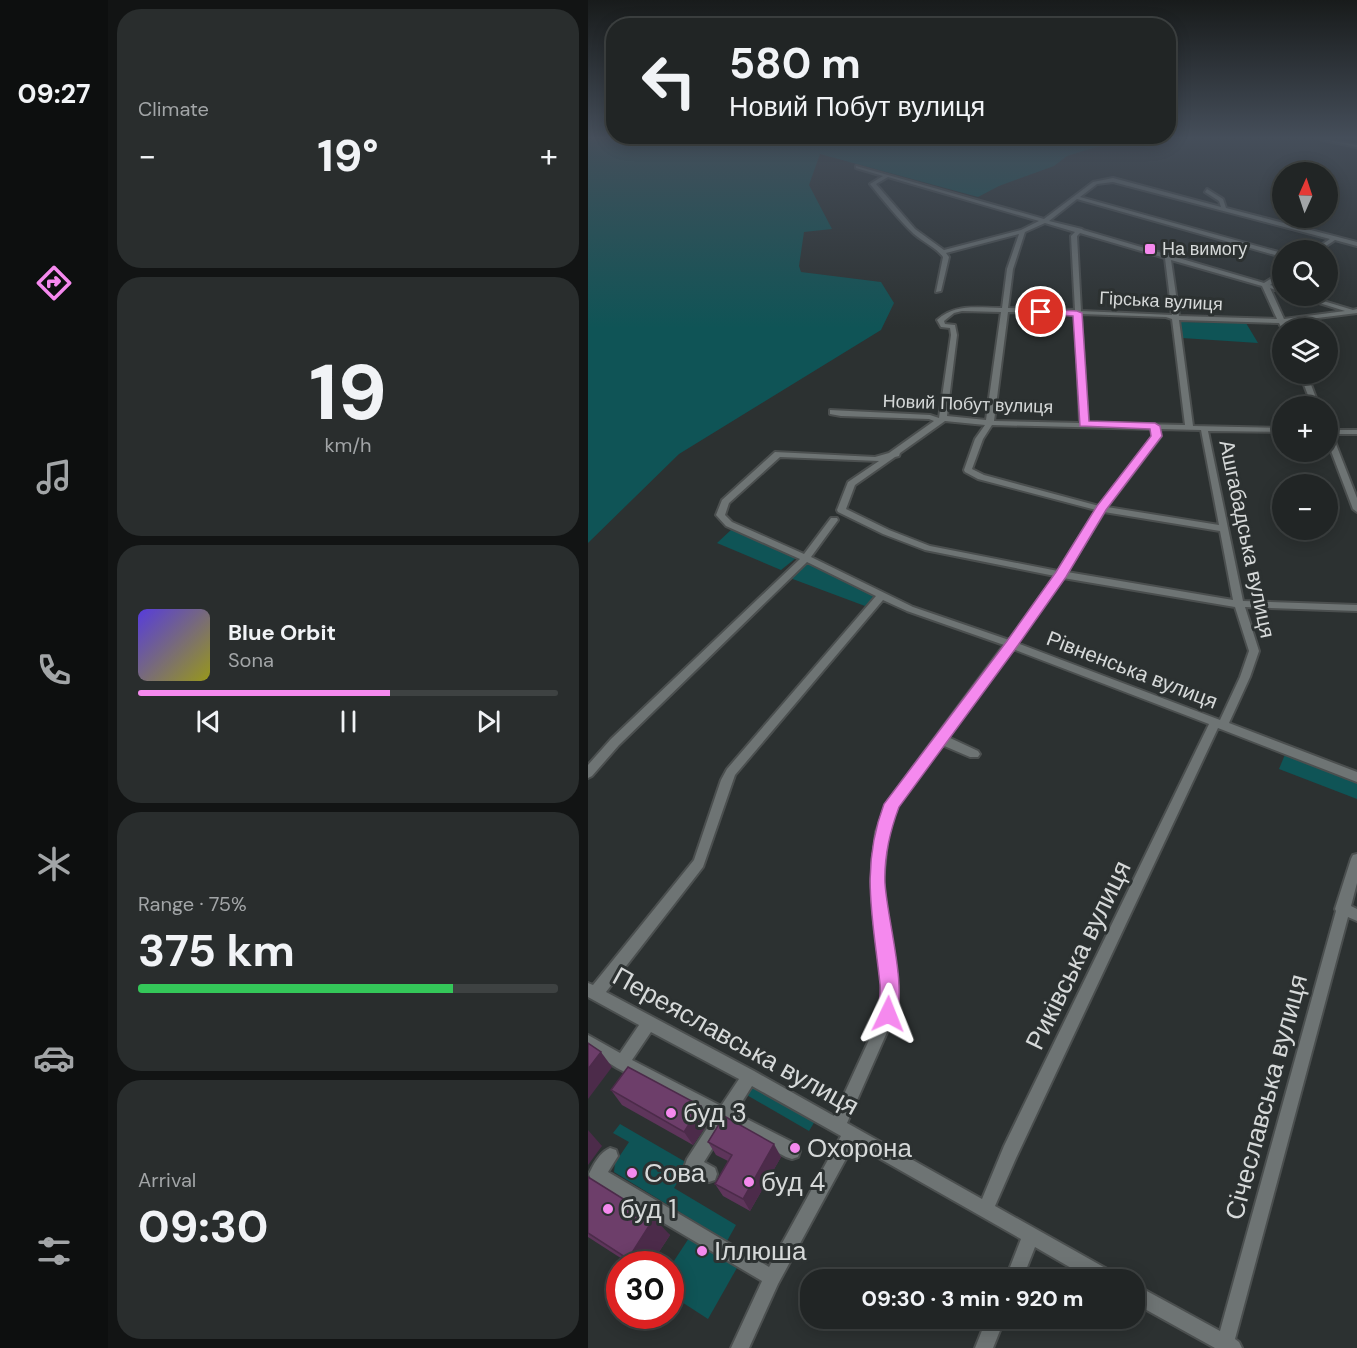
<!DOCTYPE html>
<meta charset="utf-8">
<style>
body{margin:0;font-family:"DM Sans",sans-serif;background:#292d2d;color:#f1f3f6;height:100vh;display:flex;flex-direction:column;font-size:22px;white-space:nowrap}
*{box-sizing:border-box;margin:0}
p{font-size:20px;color:#a2a5a7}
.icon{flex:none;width:33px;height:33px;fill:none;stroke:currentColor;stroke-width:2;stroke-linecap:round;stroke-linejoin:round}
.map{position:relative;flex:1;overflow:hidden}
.side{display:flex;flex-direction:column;gap:9px;padding:9px;background:#121414;width:480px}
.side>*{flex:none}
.banner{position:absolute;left:18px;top:18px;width:570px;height:126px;border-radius:24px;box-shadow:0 3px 15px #0003,0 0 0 2px #3e4242;background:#212525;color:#f1f3f6;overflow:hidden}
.needle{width:39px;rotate:3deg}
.controls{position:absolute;left:684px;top:162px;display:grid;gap:12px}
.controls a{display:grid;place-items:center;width:66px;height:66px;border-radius:50%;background:#212525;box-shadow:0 3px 15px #0003,0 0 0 2px #3e4242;font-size:30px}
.speed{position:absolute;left:18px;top:1251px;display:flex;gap:12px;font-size:30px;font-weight:700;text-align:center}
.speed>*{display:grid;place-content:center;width:78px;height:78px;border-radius:50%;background:#212525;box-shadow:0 3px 15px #0003,0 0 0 2px #3e4242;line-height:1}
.speed .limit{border:9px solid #d22;background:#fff;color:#111}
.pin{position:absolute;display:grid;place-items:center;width:51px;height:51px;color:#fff;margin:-26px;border:3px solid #fff;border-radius:50%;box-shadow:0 2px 6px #0007}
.me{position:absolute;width:66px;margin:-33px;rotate:2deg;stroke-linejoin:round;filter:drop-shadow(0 0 4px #0008)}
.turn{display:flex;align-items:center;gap:21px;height:126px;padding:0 24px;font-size:27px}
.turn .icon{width:78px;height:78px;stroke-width:2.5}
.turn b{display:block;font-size:42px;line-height:51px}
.big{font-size:45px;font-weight:700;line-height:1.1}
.side .tile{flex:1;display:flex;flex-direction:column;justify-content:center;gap:9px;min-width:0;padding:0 21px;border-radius:24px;background:#292d2d}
.side .dial{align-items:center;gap:0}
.dial b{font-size:78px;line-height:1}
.song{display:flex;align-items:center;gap:18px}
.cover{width:72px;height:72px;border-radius:9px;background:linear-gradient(135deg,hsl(250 70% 55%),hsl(60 70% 35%))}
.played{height:6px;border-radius:3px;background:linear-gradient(90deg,#f589ee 60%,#3e4242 60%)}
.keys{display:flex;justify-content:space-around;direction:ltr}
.heat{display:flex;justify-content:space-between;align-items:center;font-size:33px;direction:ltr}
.charge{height:9px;border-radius:4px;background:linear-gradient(90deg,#34c759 75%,#3e4242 0)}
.trip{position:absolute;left:212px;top:1269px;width:345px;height:60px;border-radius:24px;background:#212525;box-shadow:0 3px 15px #0003,0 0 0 2px #3e4242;font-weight:700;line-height:60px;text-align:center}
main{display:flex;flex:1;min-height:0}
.tab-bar{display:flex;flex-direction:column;width:108px;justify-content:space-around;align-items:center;background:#0d0f0f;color:#a2a5a7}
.tab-bar .icon{width:42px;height:42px}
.tab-bar .active{color:#f589ee}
.tab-bar b{font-size:27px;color:#f1f3f6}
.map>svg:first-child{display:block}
.green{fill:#0f5456}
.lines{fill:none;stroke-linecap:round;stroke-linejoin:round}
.minor-casing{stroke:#4b4f4f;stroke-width:4}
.minor{fill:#6e7474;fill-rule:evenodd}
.wall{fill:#5e355b}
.shaded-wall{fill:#4c2b4a}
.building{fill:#6d3e6a;stroke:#4c2b4a;stroke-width:1.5}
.route{fill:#f589ee;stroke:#9f599b;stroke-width:1.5}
.poi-dot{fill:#f589ee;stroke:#2c3131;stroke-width:2}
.labels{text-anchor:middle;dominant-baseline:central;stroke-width:6;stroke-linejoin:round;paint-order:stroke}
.far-poi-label{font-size:18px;fill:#d6d9d9;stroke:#2c3131;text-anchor:start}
.far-street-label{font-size:18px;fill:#d6d9d9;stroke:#2c3131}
.street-label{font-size:21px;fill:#d6d9d9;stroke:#2c3131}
.near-street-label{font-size:26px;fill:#d6d9d9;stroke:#2c3131}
.near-poi-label{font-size:26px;fill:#d6d9d9;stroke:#2c3131;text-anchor:start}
</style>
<main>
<nav class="tab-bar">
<b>09:27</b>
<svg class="icon active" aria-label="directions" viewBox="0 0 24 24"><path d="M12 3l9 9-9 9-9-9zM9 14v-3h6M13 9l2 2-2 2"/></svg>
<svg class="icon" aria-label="music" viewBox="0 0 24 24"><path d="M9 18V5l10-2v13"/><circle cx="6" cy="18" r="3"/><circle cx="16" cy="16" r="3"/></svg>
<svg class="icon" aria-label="phone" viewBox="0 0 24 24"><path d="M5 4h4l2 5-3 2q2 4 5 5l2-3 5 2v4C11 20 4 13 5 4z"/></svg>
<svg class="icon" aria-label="climate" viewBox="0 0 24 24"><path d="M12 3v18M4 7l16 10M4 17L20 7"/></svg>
<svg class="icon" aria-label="car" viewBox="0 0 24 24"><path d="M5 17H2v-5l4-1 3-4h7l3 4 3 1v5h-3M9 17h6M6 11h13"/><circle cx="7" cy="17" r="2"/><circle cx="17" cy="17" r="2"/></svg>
<svg class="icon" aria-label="filters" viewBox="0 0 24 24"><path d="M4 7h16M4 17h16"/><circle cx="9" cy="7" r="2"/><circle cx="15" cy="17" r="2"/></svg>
</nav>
<section class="side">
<div class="tile"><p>Climate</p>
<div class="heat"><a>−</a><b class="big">19°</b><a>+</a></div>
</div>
<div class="tile dial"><b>19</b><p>km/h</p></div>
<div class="tile">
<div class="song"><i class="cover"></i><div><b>Blue Orbit</b><p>Sona</p></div></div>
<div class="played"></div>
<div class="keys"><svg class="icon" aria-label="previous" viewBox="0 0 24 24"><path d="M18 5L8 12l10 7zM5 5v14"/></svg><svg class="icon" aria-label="pause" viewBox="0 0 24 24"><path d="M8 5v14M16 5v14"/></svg><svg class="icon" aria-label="next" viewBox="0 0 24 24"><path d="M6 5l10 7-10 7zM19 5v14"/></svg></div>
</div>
<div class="tile"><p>Range · 75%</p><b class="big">375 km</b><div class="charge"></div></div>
<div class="tile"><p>Arrival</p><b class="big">09:30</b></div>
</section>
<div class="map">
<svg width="769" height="1348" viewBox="0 0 769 1348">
<rect width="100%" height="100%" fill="#2c3131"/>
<!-- green -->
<g class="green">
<polygon points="0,139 534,139 479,156 466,166 411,186 390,197 232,154 221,185 244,229 216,232 211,266 213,272 293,282 306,303 293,330 91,454 0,543"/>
<polygon points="593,322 658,323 670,343 594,338 591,323"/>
<polygon points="144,529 208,558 193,570 129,543"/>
<polygon points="219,562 288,596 277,606 202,578"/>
<polygon points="698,752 769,778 769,799 691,769"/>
<polygon points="162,1086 227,1121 221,1131 157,1094"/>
<polygon points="32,1124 101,1164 86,1188 148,1225 139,1241 26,1172 27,1163 41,1142 25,1133"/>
<polygon points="101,1238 150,1266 120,1319 83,1295 82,1267"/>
</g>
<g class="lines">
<defs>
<g id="minor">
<polygon points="733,139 769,145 769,147 735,140"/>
<path d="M268,166L456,219L505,182L525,178L633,207L631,201L617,192L619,189L635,199L638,208L769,242V246L747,240L732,250H726L742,239L525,182L509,184L492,197L694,253V257L489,199L461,221L494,229L495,230L676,283L694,272V276L682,285L694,288V292L682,288L696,319L757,311L712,297L711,296H719L765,310L769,309V313L698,322L700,328L694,329L691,323L591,320L605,426L694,428V432L620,431L655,601L769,605V611L657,607L671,651L662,677L641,723L769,772V782L630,728L428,1158L407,1206L528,1274L530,1280H504L447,1247L434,1280H417L433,1239L266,1144L190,1284L161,1348H143L174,1281L3,1180L1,1174C5,1165 12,1152 22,1148L28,1150L30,1156L20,1172L181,1267L253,1136L164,1086L147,1113L210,1145L212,1151L210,1157L204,1159L198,1157L139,1125L116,1162L127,1168L129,1174L127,1180L121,1182L99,1171L97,1165L99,1159L125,1119L29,1068L0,1050V1035L32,1053L51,1025L0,997V983L5,985L106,860L133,780L139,769L288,596L219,562L31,745L4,776L0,778V765L23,739L212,559L138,526L128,515L134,500L187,452L287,457L301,453L346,421L341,419L253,416L242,414V410L342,415L351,418L363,335L362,328L353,327L349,320C368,303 390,308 414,308L419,269L431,234L358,253L361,257L353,291L348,292L355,257C350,249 334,241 326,234C310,219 296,201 282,184L295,176L268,168ZM300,177L451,221L433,230L356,250L327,229L288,184ZM457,223L487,232L483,236L487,310L420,308L425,269L437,232ZM492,233L577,258L584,315L493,311L489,236ZM583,260L674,286L689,319L591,316ZM374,311L413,312L398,420L359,416L369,335L367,325L357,324L356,321L366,313ZM420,312L487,314L492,423L406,421ZM493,314L578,317L584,319L597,425L500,423ZM357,421L397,425L387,439L376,470L377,472L390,479L508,510L470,571L342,546L301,530L258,509L267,485L307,457L311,456L312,453ZM404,425L564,429L565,436L511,506L396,475L384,469L395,439ZM572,429L613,430L631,525L519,507L573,436ZM192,457L291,461L260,482L249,510L250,512L295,534L337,550L467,576L421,640L325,607L223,557L250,520L249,518H243L216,554L144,522L137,515L141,503ZM516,512L632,531L645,600L479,572ZM475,578L647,607L661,651L652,677L632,720L429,643ZM295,600L319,611L416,645L300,801L288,832L283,882L295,988L293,1014L246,1116L166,1071L18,992L115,867L147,775ZM425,649L621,724L416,1146L394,1199L259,1123L307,1014L309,988L295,882L300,832L309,806L354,745L382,757H390L392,754L390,751L360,737ZM63,1032L151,1079L133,1106L44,1060Z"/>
<polygon points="712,374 719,374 731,406 724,406"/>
<polygon points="740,430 769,430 769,434 744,434 769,498 769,512 765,509 740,443"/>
<polygon points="769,854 769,883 763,906 769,909 769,921 760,917 647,1339 651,1342 654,1348 627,1348 546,1303 546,1284 632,1331 748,911 747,909 763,859 765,855"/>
<polygon points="399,1318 417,1318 405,1348 387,1348"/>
</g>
</defs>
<!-- minor casing -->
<use href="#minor" class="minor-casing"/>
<!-- minor -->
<use href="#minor" class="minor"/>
</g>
<!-- wall -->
<g class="wall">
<polygon points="23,1090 113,1106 122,1120 105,1145 34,1105"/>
<polygon points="120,1142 193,1157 162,1211 135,1196 127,1184 140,1161 128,1155"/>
<polygon points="0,1177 82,1235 63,1264 42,1264 0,1237"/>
</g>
<!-- shaded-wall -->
<g class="shaded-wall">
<polygon points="13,1052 24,1067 0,1099 0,1069"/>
<polygon points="113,1106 122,1120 105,1145 96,1132"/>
<polygon points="0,1130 14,1146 0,1165"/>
<polygon points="186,1144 193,1157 162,1211 155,1199"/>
<polygon points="66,1218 82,1235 63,1264 46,1264 40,1259"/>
</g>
<!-- building -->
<g class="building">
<polygon points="0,1043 13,1052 0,1069"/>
<polygon points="40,1067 113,1106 96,1132 23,1090"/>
<polygon points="136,1116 186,1144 155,1199 127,1184 144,1155 120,1142"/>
<polygon points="0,1177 66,1218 40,1259 0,1233"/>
</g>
<!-- sky -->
<linearGradient id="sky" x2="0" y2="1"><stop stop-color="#181b1b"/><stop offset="0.42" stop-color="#454e5a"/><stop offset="1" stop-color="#454e5a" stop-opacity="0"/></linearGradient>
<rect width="769" height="328" fill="url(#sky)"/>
<!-- route -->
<path class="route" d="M453,309L489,311L494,313L501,421L567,423L572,426L574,436L518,510L478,577L428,648L311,807C302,831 296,857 297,883C299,919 320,989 307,1020L300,1023L293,1020C289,1009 293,996 292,984C285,918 272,868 296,804L419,641L468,572L509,506L563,436L562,429L492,426L485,316L450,314V310Z"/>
<!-- markers -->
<g class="poi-dot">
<rect x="556" y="243" width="12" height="12" rx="3"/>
<circle cx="83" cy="1113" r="6"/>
<circle cx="207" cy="1148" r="6"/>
<circle cx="44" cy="1173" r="6"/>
<circle cx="161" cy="1182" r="6"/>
<circle cx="20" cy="1209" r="6"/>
<circle cx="114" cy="1251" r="6"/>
</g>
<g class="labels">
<!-- far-poi labels -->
<g class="far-poi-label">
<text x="574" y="249">На вимогу</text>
</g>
<!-- far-street labels -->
<g class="far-street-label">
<text transform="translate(573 301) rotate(3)">Гірська вулиця</text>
<text transform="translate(380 404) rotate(2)">Новий Побут вулиця</text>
</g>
<!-- street labels -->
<g class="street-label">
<text transform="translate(659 539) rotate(78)">Ашгабадська вулиця</text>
<text transform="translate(544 670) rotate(21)">Рівненська вулиця</text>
</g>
<!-- near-street labels -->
<g class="near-street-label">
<text transform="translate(490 955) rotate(-64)">Риківська вулиця</text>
<text transform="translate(148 1041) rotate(29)">Переяславська вулиця</text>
<text transform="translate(678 1097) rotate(-75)">Січеславська вулиця</text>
</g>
<!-- near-poi labels -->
<g class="near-poi-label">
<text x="95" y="1113">буд 3</text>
<text x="219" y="1148">Охорона</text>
<text x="56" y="1173">Сова</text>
<text x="173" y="1182">буд 4</text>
<text x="32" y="1209">буд 1</text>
<text x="126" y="1251">Іллюша</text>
</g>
</g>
</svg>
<div class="controls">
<a><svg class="needle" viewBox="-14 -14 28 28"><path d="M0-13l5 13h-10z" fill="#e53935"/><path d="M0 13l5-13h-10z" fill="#a2a5a7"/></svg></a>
<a><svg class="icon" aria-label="search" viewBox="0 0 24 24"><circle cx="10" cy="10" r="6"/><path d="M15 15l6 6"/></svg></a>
<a><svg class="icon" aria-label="layers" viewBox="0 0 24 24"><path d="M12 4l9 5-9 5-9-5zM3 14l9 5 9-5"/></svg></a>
<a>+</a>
<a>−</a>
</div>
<div class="speed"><div class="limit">30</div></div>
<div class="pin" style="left:453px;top:312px;background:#d93025"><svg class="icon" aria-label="arrive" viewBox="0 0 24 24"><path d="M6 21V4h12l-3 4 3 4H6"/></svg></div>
<svg class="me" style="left:300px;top:1014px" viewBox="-20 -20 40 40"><path d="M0-17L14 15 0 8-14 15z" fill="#f589ee" stroke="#fff" stroke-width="4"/></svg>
<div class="trip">09:30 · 3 min · 920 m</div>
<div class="banner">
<div class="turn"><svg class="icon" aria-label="left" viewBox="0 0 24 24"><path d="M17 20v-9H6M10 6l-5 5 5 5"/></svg><div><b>580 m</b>Новий Побут вулиця</div></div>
</div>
</div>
</main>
